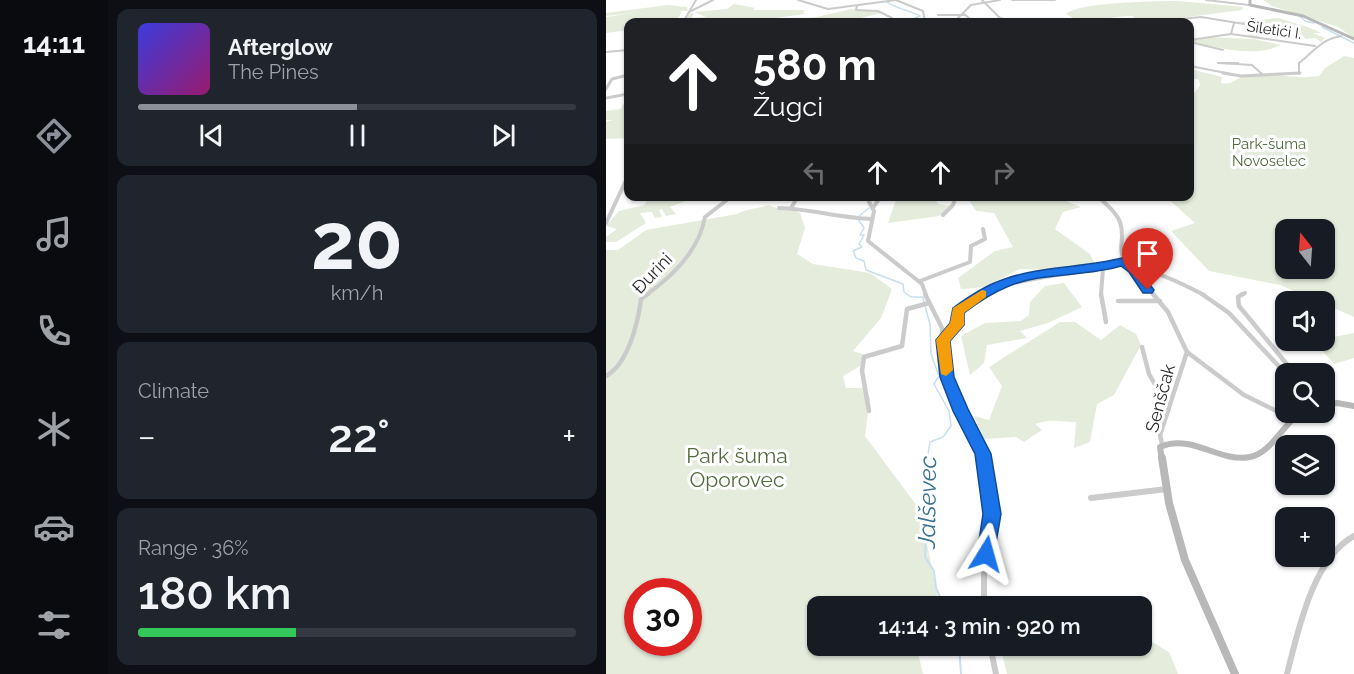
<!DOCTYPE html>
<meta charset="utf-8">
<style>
body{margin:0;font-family:Raleway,sans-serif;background:#20242c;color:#f1f3f6;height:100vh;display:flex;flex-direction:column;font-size:22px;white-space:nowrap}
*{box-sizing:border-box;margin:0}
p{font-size:20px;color:#9ea1a6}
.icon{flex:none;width:33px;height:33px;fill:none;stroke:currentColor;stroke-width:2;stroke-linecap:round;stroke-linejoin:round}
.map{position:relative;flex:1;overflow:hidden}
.panel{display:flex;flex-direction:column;gap:9px;padding:9px;background:#0d0f14;width:498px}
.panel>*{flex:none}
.hud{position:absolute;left:18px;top:18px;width:570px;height:183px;border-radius:12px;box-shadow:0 2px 4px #0004;background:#202124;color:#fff;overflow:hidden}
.needle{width:39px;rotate:343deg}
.controls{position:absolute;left:669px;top:219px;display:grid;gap:12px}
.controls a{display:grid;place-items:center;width:60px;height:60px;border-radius:12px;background:#171b24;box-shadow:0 2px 4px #0004;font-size:30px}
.speed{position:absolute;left:18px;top:578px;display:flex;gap:12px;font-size:30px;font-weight:700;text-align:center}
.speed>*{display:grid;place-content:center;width:78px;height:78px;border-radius:50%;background:#171b24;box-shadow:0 2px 4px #0004;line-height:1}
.speed .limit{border:9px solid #d22;background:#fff;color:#111}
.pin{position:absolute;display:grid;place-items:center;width:51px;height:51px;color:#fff;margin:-62px -26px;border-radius:50% 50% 50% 0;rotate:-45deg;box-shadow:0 0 6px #0007}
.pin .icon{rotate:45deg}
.me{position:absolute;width:66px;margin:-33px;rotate:8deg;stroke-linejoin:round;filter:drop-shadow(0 0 4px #0008)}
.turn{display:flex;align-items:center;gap:21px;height:126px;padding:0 30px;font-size:27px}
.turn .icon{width:78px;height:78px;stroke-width:2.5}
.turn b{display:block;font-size:42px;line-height:51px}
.lanes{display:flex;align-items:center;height:57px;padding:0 30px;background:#0003;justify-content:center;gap:30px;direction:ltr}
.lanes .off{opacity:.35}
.big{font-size:45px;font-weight:600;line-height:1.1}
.panel .card{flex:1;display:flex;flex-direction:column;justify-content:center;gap:9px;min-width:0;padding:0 21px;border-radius:12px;background:#20242c}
.panel .dial{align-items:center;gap:0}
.dial b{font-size:78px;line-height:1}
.song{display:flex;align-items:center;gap:18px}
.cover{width:72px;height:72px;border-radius:9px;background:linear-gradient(135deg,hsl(240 70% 55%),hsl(320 70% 35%))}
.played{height:6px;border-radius:3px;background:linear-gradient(90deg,#8c9099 50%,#363941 50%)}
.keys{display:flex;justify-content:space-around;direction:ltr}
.heat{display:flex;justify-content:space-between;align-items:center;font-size:33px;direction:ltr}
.charge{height:9px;border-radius:4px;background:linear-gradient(90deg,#34c759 36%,#363941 0)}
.trip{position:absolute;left:201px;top:596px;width:345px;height:60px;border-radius:12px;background:#171b24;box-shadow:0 2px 4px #0004;font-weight:600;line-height:60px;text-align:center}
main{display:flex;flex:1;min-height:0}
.tabs{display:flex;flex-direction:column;width:108px;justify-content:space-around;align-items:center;background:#090b0e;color:#9ea1a6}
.tabs .icon{width:42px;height:42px}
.tabs .active{color:#8c9099}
.tabs b{font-size:27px;color:#f1f3f6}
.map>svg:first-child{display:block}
.green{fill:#e5ecdc;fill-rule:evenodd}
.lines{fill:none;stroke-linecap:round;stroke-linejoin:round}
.stream-far1{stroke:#c8dfec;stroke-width:1.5}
.stream{stroke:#c8dfec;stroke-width:2}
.street-far4{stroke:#cbcbcb;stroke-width:2}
.street-far3{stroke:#cbcbcb;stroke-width:3}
.street-far2{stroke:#cbcbcb;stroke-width:4}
.street-far1{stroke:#cbcbcb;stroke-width:4.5}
.street{stroke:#cbcbcb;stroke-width:6}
.secondary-far2{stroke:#b8b8b8;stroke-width:3}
.secondary-far1{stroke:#b8b8b8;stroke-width:6}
.secondary{stroke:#b8b8b8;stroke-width:8}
.route{fill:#1a73e8;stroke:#114b97;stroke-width:1.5}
.slow{fill:#f59e0b}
.labels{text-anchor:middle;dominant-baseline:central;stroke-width:6;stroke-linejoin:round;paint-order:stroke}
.far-street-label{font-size:15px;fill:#2e2e2e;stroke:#fff}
.far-park-label{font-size:15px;fill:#526a3b;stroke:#fff}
.street-label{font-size:18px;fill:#2e2e2e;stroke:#fff}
.near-park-label{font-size:21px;fill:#526a3b;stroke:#fff}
.near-water-label{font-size:24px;font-style:italic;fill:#3b7291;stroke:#fff}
</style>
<main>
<nav class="tabs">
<b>14:11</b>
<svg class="icon active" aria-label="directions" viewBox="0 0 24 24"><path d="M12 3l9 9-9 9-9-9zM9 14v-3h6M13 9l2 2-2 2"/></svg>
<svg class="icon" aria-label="music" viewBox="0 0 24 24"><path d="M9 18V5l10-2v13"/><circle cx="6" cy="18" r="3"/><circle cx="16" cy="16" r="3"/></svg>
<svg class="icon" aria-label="phone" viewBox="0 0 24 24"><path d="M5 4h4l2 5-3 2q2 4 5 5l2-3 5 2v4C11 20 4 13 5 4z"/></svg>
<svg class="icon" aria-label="climate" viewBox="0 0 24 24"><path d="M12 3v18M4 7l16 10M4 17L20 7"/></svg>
<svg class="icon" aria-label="car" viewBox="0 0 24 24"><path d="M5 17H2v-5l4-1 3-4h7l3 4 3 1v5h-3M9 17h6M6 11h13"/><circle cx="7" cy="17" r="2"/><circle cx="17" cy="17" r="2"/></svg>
<svg class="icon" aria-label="filters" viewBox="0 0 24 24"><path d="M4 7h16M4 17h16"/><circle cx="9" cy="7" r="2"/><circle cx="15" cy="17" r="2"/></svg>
</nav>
<section class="panel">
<div class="card">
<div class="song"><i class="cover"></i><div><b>Afterglow</b><p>The Pines</p></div></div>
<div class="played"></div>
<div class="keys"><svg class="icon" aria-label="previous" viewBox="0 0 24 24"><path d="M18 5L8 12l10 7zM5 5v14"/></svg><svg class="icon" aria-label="pause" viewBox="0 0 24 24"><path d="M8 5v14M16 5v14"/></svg><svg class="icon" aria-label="next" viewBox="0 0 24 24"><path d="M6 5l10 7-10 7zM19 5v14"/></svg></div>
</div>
<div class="card dial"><b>20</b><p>km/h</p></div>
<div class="card"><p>Climate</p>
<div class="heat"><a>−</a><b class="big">22°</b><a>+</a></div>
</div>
<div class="card"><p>Range · 36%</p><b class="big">180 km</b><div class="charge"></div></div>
</section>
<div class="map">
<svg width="748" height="674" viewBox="0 0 748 674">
<rect width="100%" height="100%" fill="#fff"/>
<!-- green -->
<g class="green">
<polygon points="657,0 748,0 748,38 732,27 666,6"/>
<path d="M573,1L637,7L636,10L543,22H530L527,16C505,16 487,22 466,22L469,19L460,14C472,2 552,1 573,1Z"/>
<polygon points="128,4 149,8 147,10 199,10 197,12 199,14 138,22 79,22 79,17 84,13 88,13 86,18 100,17 88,12 121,9"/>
<polygon points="62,5 81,7 82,11 76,11 73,17 63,21 77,22 22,22 22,30 0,33 0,17 29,13 0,16 0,13"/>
<polygon points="245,9 279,12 251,19 242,18 231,22 162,22 211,17"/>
<path d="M673,18C688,24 701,25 715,33H707L719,38L715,42L709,38L700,39L687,29L668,28L669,24L661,23L652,38L642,36L646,26L656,25L630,22Z"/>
<path d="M600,37L648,39L675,45C649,58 611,48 584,41Z"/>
<path d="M738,56L748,58V317L719,304L718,302L712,301L674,285L603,271L565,231L589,223L560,197L584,196V99L594,85L592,79H584V69L616,77L615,83C627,86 633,75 645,74C668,72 691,80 713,76L719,68ZM680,230H718V268H680Z"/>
<polygon points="22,103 22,138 0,139 0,122 7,120 0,120 0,111 15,109 17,104"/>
<polygon points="44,197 74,197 82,200 64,207 70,214 60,216 56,209 53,210 56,217 49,218 46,212 34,213 40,223 10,242 0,242 0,237 11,229 0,226 13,211 38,205"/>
<polygon points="291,197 328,197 332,204 345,206 333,216 282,223"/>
<polygon points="417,197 421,199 450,197 475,207 457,212 449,229 484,254 489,264 463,270 414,269 379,287 355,289 352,278 389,251 407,247 388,213 370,211 361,197"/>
<path d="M163,205C173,211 184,207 194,213L199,228L191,254L207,264L264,273L286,289L275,318L247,351L260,355L258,364L237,376L240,388H257L264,398L259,436L314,510L332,598L318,606H212V645H310L317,674H0V250H12L40,230L131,214C142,208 152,209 163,205ZM32,591H82V642H32Z"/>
<polygon points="458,283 476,307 442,323 414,331 421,338 381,345 378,363 364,375 355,336 379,323 415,321 423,315 424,302 439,286"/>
<path d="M454,322H469L495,340L514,325L530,334L535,345L508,395L491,404L484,442L468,448L470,422C452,422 446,418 429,424L436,430L418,442L410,437L378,439L368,416L383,420L396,386L383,367Z"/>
<polygon points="748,333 748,358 728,364 708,341"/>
<polygon points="513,597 518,606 421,606"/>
<polygon points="536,636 563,652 572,674 401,674 394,645 536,645"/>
</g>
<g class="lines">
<!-- stream-far1 -->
<g class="stream-far1">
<path d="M281,2C286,7 305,11 314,16L307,19L308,22"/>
<polyline points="694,16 699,21 708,23"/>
<polyline points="716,27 748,43"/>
<polyline points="253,216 263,208"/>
<polyline points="252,219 258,228 254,235 258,235 253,244 256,247 247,251 250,258 258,261 260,270 297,284 298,292 305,297 317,297 318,302"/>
<polyline points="319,306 324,324 325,354 333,376 328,384 343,411 345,426 337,437 324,442 321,460"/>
</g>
<!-- stream -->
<g class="stream">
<polyline points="321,458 321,483 325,492 316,517 320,533 319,557 328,571 330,588 338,606"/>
<polyline points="353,645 355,674"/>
</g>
<!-- street-far4 -->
<g class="street-far4">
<polyline points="192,0 222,9 290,0"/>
<polyline points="290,0 317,11 319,22"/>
<polyline points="376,0 394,18 408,22"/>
<polyline points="406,0 449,0"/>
<polyline points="600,0 643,5"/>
<polyline points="251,6 250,10 272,11 286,18 284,22"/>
<polyline points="83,12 90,0"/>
<polyline points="358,14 368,22"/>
<polyline points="332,15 358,15"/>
<polyline points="77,22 83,12 107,0"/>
<polyline points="118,22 127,21"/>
<polyline points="348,22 365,5 394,0"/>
<polyline points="547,22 595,17 676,30"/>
<polyline points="625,34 709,46"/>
<polyline points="584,40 625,34 628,23"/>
<polyline points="584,42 617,50"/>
<polyline points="0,52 22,50"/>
<polyline points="632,63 612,63 646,65 656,74"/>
<polyline points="584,66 625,74"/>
<path d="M693,74V63C707,52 716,39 735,36"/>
</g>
<!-- street-far3 -->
<g class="street-far3">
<polyline points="617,73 635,76 694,73"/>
<polyline points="0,89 6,79 22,75"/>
<polyline points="0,98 22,94"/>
</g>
<!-- street-far2 -->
<g class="street-far2">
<polyline points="264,196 263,202 268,211 262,241 316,284 320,295"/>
<path d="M492,196C499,204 510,211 514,222C521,243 506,251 527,270C544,267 583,287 598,295"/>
<path d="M173,208C205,209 234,218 266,219"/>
<polyline points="185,208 191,198"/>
<polyline points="267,208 275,196"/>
<polyline points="337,215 347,205 350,196"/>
<polyline points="0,223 22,176"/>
<polyline points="527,270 548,295"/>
<polyline points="314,281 364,262 365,246 379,239 377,229"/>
<path d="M40,295C67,276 93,251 99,217L126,196"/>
<path d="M374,295C419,274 469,277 516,261"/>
<polyline points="495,295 497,268"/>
<polyline points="635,295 639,293"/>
</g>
<!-- street-far1 -->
<g class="street-far1">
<polyline points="319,294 336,328 341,377 378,460"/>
<polyline points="495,294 500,322"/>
<polyline points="547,294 562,312 581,352 554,435 556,444"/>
<polyline points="596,294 623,313 680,374"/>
<polyline points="637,294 632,297 633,306 689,374"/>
<polyline points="512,301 554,301"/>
<polyline points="337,340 351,325 352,311 377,294"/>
<polyline points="536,347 543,374 563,409"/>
<polyline points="581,352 638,395 685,418"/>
<path d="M0,376C22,364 32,323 35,299L42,294"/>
<polyline points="263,411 256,371 258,357 296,346 301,309 323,303"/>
</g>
<!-- street -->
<g class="street">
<polyline points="378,458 386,514 378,574 378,606"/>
<polyline points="485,498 561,489"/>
<polyline points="384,645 390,674"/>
<path d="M681,674C692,631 707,558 748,536"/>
</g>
<!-- secondary-far2 -->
<polyline class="secondary-far2" points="644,0 644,5 697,16 748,39"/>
<!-- secondary-far1 -->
<g class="secondary-far1">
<polyline points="718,405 731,403 748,406"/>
<path d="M556,460L554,447C586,433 613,463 644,457C666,453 677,423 696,412"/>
</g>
<!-- secondary -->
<polyline class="secondary" points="556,458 563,503 579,560 629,674"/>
</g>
<!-- route -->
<path class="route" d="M516,258L531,267L548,290L546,293H537L523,272L515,266C478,277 438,272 403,286C386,293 372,302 358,313V325L344,341L348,377L362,409L385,454L395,514L387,560L380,563L374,560L371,554L377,514L369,454L347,411L334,377L330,340L344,323L347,308C362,297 378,286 396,280C432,266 477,268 516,258Z"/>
<!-- slow -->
<polygon class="slow" points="376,290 380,291 380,297 358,313 358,325 344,341 347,370 340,376 335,374 330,340 344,323 347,308"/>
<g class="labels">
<!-- far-street labels -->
<g class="far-street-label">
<text transform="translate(668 30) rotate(8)">Šiletići I.</text>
</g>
<!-- far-park labels -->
<g class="far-park-label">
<text x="663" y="144">Park-šuma<tspan x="663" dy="17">Novoselec</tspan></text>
</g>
<!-- street labels -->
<g class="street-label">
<text transform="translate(46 273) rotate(-46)">Đurini</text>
<text transform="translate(554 398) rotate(-75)">Senščak</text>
</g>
<!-- near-park labels -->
<g class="near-park-label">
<text x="131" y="455">Park šuma<tspan x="131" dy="24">Oporovec</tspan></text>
</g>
<!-- near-water labels -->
<g class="near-water-label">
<text transform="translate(321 502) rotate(-89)">Jalševec</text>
</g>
</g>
</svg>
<div class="controls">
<a><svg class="needle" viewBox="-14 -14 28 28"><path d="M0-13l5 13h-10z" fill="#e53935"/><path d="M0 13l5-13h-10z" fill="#9ea1a6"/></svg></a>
<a><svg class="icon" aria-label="sound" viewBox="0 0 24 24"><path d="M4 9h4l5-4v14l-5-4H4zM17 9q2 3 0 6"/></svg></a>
<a><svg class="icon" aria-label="search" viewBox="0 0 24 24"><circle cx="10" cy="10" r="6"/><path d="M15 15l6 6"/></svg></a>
<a><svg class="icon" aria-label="layers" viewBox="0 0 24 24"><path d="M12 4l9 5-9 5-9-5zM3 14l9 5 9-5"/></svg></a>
<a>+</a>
</div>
<div class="speed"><div class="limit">30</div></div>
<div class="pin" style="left:542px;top:290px;background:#d93025"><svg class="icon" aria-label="arrive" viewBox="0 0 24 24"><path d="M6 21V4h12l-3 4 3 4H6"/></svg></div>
<svg class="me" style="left:380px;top:554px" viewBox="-20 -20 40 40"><path d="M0-17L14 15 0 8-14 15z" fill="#1a73e8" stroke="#fff" stroke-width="4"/></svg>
<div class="trip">14:14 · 3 min · 920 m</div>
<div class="hud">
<div class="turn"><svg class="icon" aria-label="ahead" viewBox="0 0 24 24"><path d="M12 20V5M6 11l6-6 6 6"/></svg><div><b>580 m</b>Žugci</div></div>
<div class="lanes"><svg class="icon off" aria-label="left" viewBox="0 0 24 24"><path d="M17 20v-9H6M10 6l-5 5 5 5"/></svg><svg class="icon" aria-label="ahead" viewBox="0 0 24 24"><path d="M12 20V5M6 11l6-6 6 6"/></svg><svg class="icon" aria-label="ahead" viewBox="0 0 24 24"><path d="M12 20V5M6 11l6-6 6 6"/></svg><svg class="icon off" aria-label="right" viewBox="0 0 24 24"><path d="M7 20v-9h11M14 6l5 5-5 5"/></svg></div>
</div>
</div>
</main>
